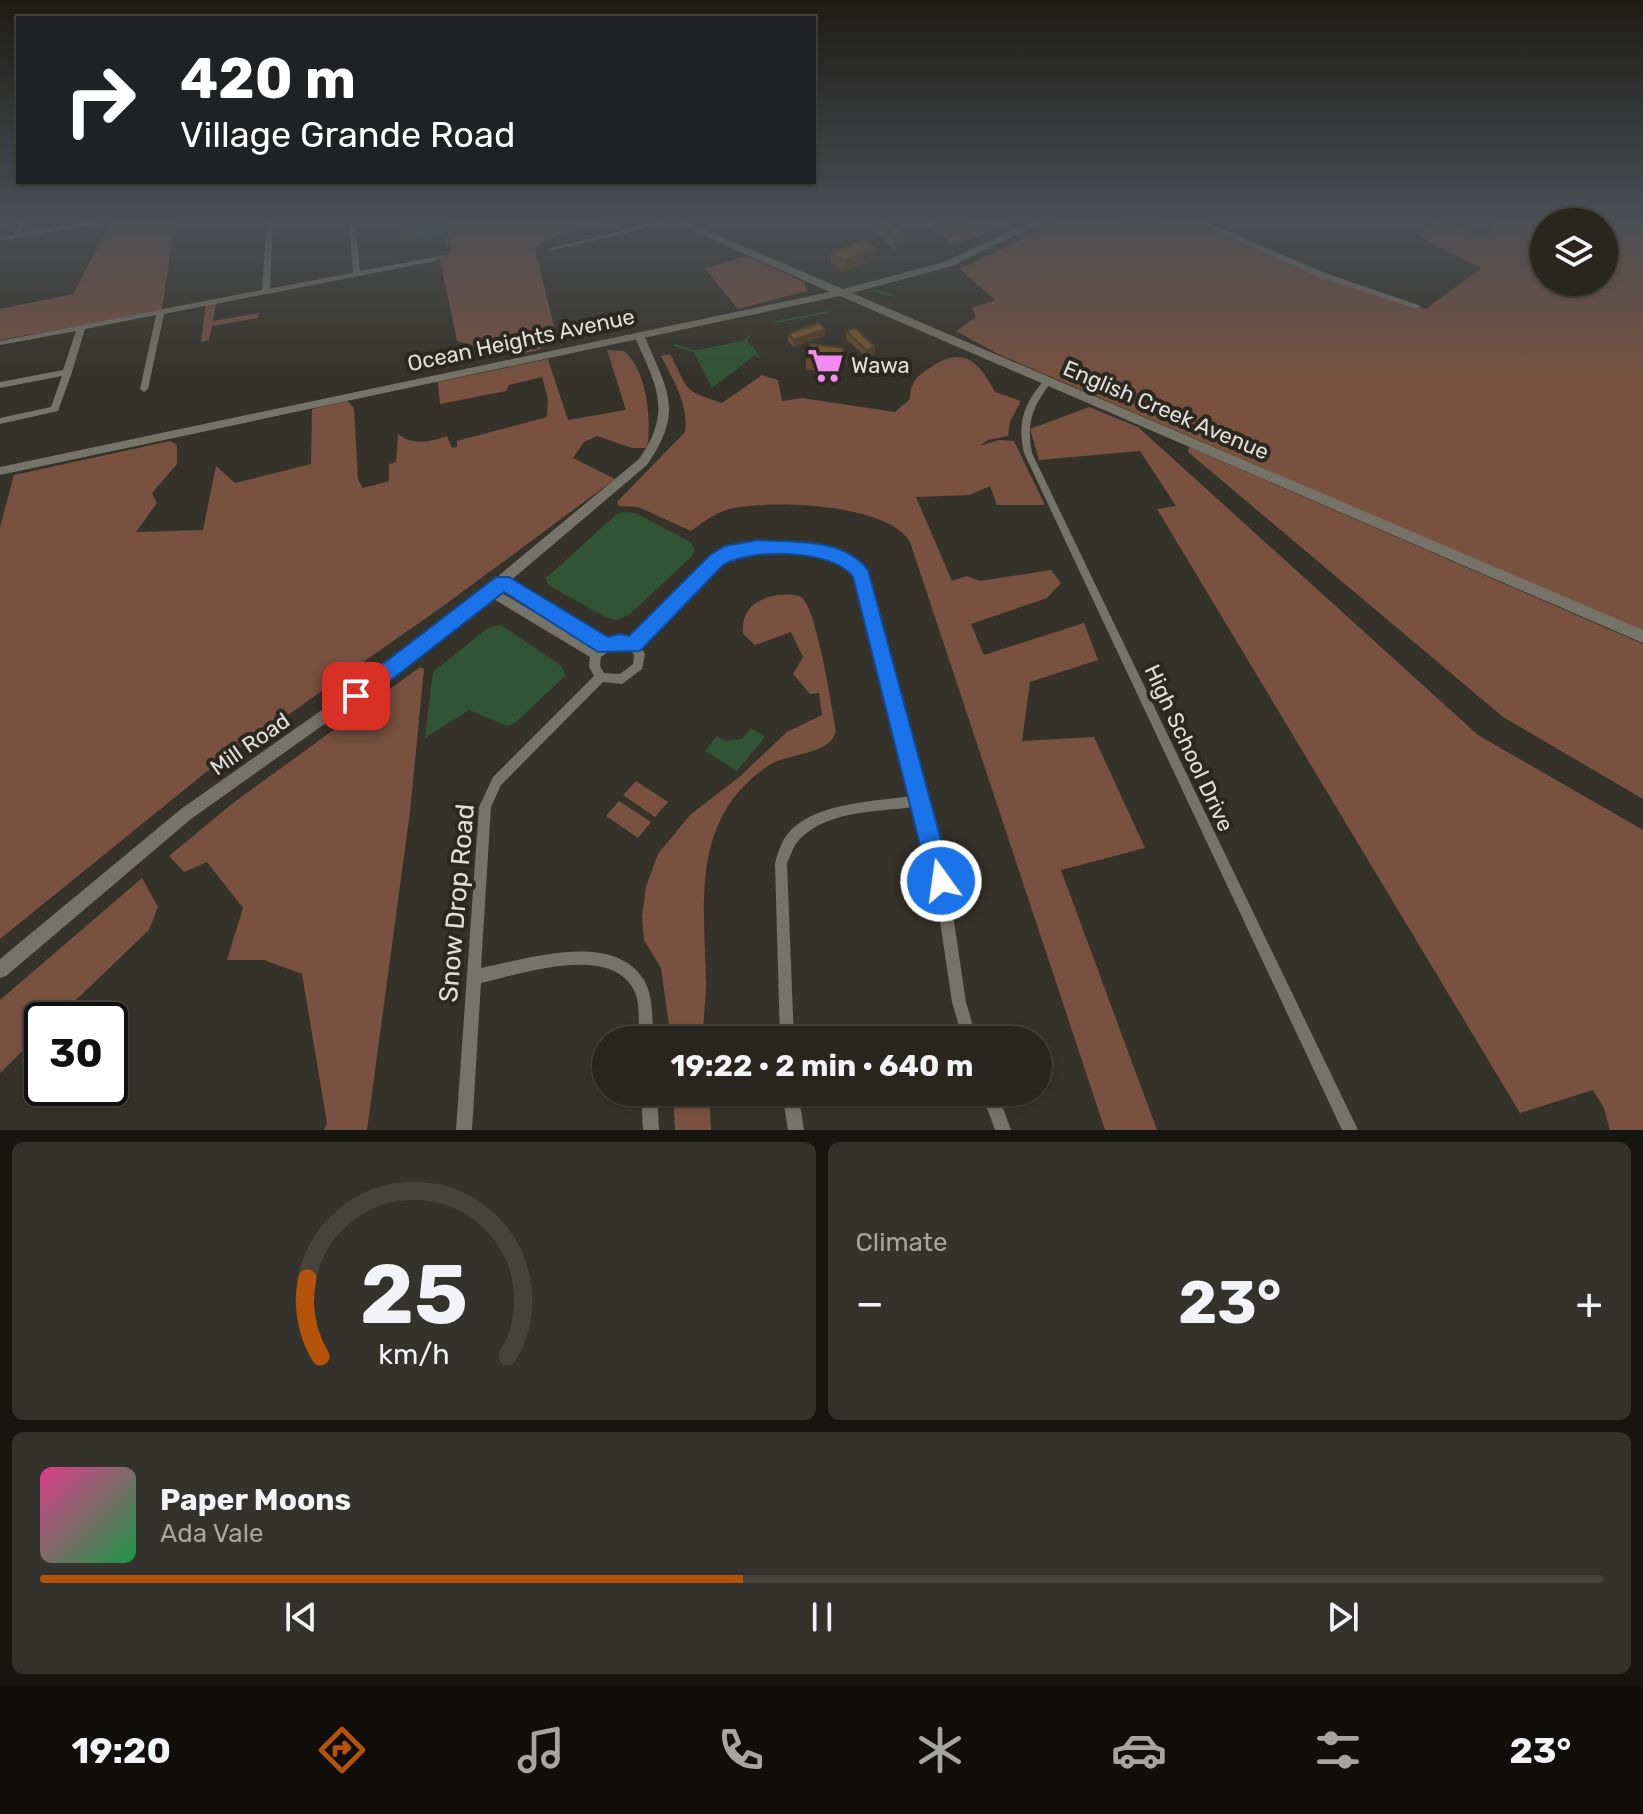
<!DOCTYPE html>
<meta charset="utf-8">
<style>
body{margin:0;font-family:Rubik,sans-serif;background:#34322c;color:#f1f3f6;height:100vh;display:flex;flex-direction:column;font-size:30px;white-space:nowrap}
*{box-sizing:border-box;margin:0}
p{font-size:26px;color:#a5a5a4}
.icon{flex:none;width:44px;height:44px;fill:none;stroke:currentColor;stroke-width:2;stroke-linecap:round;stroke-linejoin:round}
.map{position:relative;height:1130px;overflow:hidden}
.panel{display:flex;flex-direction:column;gap:12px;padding:12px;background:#161511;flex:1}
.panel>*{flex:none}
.top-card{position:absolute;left:16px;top:16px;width:800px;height:168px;border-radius:0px;box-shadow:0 2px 6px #0004,0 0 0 2px #44433d;background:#202124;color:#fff;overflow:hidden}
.tools{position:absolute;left:1530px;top:208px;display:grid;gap:16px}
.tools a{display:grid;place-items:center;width:88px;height:88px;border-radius:50%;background:#28261f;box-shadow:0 2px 6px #0004,0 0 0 2px #44433d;font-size:40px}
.speed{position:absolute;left:24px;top:1002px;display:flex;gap:16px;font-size:40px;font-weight:700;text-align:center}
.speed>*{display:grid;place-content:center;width:104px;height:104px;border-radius:50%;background:#28261f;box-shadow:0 2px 6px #0004,0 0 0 2px #44433d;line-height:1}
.speed .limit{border:4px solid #111;border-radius:12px;background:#fff;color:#111}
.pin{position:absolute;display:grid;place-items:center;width:68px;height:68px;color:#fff;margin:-34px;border-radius:16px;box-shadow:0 4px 12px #0006}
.me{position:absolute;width:88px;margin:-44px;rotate:346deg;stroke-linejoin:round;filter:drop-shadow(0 0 6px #0008)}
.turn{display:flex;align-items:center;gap:28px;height:168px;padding:0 32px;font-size:36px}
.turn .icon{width:104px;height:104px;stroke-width:2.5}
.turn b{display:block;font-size:56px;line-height:68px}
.big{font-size:60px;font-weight:700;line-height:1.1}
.panel .card{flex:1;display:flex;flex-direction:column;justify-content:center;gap:12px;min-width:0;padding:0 28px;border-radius:12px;background:#34322c}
.panel .dial{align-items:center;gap:0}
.dial svg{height:208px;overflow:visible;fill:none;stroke:#44433d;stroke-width:7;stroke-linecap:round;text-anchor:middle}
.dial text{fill:#f1f3f6;stroke:none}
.song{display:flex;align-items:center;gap:24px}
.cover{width:96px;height:96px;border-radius:12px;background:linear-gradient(135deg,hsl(330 70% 55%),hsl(140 70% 35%))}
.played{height:8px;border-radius:4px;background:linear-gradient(90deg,#b45309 45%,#44433d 45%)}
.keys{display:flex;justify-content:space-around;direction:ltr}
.heat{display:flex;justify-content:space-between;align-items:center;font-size:44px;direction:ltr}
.panel .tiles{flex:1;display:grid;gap:12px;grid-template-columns:1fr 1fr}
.card:last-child{grid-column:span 2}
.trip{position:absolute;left:592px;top:1026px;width:460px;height:80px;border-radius:40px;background:#28261f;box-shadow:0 2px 6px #0004,0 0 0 2px #44433d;font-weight:700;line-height:80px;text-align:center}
.dock{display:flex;height:128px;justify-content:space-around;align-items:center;background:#100f0c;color:#a5a5a4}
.dock .icon{width:56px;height:56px}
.dock .active{color:#b45309}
.dock b{font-size:36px;color:#f1f3f6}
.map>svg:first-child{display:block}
.green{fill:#785140;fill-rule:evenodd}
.water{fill:#305435}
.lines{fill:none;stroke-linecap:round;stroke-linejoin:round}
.stream{stroke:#305435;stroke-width:2}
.minor{fill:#767368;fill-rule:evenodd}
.tertiary{fill:#767368;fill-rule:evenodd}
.secondary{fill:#767368;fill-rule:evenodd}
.wall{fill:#654b2b}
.shaded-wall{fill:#533d23}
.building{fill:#765732;stroke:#533d23;stroke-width:2}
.route{fill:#1a73e8;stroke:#114b97;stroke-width:2}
.labels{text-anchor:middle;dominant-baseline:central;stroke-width:8;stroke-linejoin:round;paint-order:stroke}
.street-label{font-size:22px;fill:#e0ded8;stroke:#2b281f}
.poi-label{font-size:22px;fill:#e0ded8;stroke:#2b281f;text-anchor:start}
.near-street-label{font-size:26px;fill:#e0ded8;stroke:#2b281f}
</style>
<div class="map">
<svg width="1643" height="1130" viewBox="0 0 1643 1130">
<rect width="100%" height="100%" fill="#353229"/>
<!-- green -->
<g class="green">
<path d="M123,220H175L162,309L451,254L447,220H613L548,238L535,248L556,335C538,367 484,348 457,341L440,259L216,303L213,321L259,313L258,318L212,326L209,340L201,342L206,303L0,340V309L73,294L111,222Z"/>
<polygon points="923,220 1013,220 979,236 952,244"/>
<path d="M1060,220H1115L1134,229L1170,220H1194L1322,274L1426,309L1481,268L1420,237L1434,222L1486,237L1499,220H1643V632L998,354L956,331L976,317L972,308L995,300L960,269ZM1544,222H1604V282H1544Z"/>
<polygon points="747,256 804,282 807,291 738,309 705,269"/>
<path d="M607,350L624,351C646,369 651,415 648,442L646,448H632L597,436L584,442L573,458L615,479L446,604L205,773L0,939V527L14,475L170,441L177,445V464L152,493L157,503L136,532L203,530L216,466L235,483L311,464L312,409L347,401L354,408L358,480L363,488L389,481V464L396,462L398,434C413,446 430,442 447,436L452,448L457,447V441L547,417L548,399L542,377L509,385L506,391L440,404L438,382L548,359L568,420L626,410Z"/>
<path d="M670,354C690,391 680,389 722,403L762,375L778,380L782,401L802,398L895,412L910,399C910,380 920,374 934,365C965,345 981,365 995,392L1021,401L1010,422L1008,436L988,440L979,446L999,440L1014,441L1045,505H997L990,486L970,495L916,497L952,581L967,576L980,581L1051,570L1061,583L1047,598L971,624L984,655L1084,623L1098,660L1030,682L1022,741L1094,737L1145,848L1061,870L1157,1130H1105L910,542C888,504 775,500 734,508C717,511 705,521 691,531L638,507L619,506L617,502L685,432C689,404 673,380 661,356Z"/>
<polygon points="1089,407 1138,427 1478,735 1643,830 1643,1130 1610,1130 1604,1108 1593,1090 1520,1113 1157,509 1176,506 1140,451 1039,460 1030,429"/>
<polygon points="1189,447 1643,644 1643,799 1503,717 1188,452"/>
<path d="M777,595C784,595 796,593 802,598C817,610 832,708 836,731C831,756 787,752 766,767C691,820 704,901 706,979C707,1000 701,1020 705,1040H671L661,968L644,940L642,916L646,886L658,854L690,815L739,777L787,732L822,715L819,693L810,694L793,674L803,657L791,632L755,645L743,634C741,610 754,600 777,595Z"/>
<polygon points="420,667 424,669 410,812 367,1130 324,1130 327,1123 302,974 264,960 227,960 243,908 207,862 184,872 169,856 233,803"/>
<polygon points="636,781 668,802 655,817 623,795"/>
<polygon points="619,801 651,822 638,838 606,816"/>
<polygon points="142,878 158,907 149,930 55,1020 42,1020 42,1032 0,1073 0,1000"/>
<polygon points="938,1026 943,1040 856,1040"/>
<polygon points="673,1092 709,1092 711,1130 675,1130"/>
</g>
<!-- water -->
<g class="water">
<polygon points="399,220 444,220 448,235 401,241"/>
<polygon points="746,340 758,353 712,388 693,351"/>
<polygon points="625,512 635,513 691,542 694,549 692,556 629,615 617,620 607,618 548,585 546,578 617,514"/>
<polygon points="501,625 560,665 566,675 515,723 507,726 469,710 425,738 433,672 489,627"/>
<polygon points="751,728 765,737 737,771 705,751 717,736 726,741 742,739"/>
</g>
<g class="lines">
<!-- stream -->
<g class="stream">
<polyline points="447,238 447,248"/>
<polyline points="874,290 894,296"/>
<polyline points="775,322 828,312"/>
<polyline points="746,340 749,336"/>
<polyline points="675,345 693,351"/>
<polyline points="756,355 759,357"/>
</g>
<!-- minor -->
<g class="minor">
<polygon points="20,220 26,220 21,233 100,220 117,220 0,241 0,237 14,235"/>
<polygon points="267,220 273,220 270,289 353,273 349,220 355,220 360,271 436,257 440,259 436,261 164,314 148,389 144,392 140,389 156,315 85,329 72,372 58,411 0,424 0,418 51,407 62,376 0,388 0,382 63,370 76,331 0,345 0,341 262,290"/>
<polygon points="667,220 676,221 550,251 547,249"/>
<polygon points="1192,220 1201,220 1325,273 1421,306 1417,308 1414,308 1319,277"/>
<path d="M1048,378L1052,381C1033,406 1026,421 1032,453L1358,1130H1342L1024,453C1017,421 1024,404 1045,379Z"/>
<path d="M767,543C798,543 839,543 862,567L948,881L966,1002L977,1040H963L952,1002L934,881L915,807C876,812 821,810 795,845C792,851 790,857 787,863L794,1040H780L775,863C777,856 780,846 784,839C808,802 873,802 912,796L853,569C817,544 758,543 721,563L640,645L645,654L642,669L622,684L603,682L501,785L491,807L481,968C527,959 613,930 644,980C654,997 652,1020 653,1040H639C638,1025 641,1004 634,990C610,943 520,974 481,983L472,1130H456L479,807L493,777L594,676L589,667L590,657L487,595L486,592L487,589H495L596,649L598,647L499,585L498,582L499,579H507L606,641L612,639L631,640L713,557C731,549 748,545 767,543ZM614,648L630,649L634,655L633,664L620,674L604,673L600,666L601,657Z"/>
<polygon points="641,1092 657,1092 659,1130 643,1130"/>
<polygon points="782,1092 798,1092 804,1130 788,1130"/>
<polygon points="981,1092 997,1092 1011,1130 995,1130"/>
</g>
<!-- tertiary -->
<path class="tertiary" d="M639,332L644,335C667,390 685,410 647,465L430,649L191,819L6,976L0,978V959L181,809L420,641L639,459C674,410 655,384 634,335Z"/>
<!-- secondary -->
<polygon class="secondary" points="669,220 682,220 843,289 944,262 1034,220 1046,220 952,266 852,293 1643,630 1643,643 840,296 0,475 0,467 830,292"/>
</g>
<!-- wall -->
<g class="wall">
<polygon points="876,220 888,220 903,233 902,247 894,250 875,233"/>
<polygon points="920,220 972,220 972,225 937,235"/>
<polygon points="876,248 876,259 843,272 831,263 831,253"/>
<polygon points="846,331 875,354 866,357 846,339"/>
<polygon points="788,334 825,336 794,347 788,342"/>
<polygon points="844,348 844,359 839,374 806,369 806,358"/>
</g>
<!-- shaded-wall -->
<g class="shaded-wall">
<polygon points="941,220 972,220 972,225 937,235 938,221"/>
<polygon points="903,233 902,247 894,250 894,236"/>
<polygon points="876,248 876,259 843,272 844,261"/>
<polygon points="825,329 825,336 794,347 794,340"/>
<polygon points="875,347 875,354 866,357 866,350"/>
<polygon points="844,348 844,359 839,374 839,363"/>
</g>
<!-- building -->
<g class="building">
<polygon points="877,220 888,220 903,233 894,236"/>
<polygon points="864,240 876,248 844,261 831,253"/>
<polygon points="819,323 825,329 794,340 788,334"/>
<polygon points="855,328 875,347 866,350 846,331"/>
<polygon points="811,344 844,348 839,363 806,358"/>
</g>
<!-- sky -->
<linearGradient id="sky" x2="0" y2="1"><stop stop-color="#1d1c17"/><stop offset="0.58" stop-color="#4b4f54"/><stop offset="1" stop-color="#4b4f54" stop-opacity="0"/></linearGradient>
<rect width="1643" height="379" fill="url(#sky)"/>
<!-- route -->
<path class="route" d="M757,540C795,543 843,537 868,570L952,881L949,890L941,893L932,890L929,881L853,577C833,549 751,548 723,565L640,651L598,652L504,592L363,702L356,704L346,696L349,690L496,577H509L608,637L619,634L629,636L710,555L725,546Z"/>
<!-- icons -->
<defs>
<symbol id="supermarket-bare" viewBox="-9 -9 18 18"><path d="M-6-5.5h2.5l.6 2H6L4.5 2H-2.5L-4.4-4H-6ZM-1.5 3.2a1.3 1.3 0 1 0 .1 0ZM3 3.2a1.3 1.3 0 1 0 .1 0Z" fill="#f28af2" stroke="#2b281f" stroke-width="2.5" paint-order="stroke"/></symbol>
</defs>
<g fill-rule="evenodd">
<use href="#supermarket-bare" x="800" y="340" width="51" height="51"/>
</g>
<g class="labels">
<!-- street labels -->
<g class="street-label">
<text transform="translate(521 340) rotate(-12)">Ocean Heights Avenue</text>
<text transform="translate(1166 410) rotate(23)">English Creek Avenue</text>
<text transform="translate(250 744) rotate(-35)">Mill Road</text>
<text transform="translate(1189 748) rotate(65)">High School Drive</text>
</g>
<!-- poi labels -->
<g class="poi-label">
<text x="851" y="365">Wawa</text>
</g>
<!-- near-street labels -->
<g class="near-street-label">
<text transform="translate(457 903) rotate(-85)">Snow Drop Road</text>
</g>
</g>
</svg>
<div class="tools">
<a><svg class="icon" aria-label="layers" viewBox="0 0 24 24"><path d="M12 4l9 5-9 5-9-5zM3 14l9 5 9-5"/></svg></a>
</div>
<div class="speed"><div class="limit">30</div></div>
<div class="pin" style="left:356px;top:696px;background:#d93025"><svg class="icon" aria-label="arrive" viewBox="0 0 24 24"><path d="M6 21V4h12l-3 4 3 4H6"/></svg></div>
<svg class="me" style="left:941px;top:881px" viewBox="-20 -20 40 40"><circle r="17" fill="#1a73e8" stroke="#fff" stroke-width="3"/><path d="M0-11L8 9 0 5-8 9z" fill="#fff"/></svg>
<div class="trip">19:22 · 2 min · 640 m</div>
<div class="top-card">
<div class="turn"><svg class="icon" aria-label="right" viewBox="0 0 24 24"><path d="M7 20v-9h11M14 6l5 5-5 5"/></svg><div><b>420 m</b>Village Grande Road</div></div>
</div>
</div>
<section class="panel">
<div class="tiles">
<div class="card dial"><svg viewBox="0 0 100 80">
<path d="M14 69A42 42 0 1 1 86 69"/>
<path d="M14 69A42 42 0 0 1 9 39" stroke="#b45309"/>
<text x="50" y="56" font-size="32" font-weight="700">25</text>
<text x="50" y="72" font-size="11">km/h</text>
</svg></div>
<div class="card"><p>Climate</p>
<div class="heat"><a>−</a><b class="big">23°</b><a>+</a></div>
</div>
<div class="card">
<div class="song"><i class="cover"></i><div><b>Paper Moons</b><p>Ada Vale</p></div></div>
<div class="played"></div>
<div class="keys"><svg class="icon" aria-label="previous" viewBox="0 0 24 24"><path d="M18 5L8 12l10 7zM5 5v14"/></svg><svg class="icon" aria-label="pause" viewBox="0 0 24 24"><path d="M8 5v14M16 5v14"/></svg><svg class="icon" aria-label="next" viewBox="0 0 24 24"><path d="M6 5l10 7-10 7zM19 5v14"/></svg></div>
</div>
</div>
</section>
<nav class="dock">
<b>19:20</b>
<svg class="icon active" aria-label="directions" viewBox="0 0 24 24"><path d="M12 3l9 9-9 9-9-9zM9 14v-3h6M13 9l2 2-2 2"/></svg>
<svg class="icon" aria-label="music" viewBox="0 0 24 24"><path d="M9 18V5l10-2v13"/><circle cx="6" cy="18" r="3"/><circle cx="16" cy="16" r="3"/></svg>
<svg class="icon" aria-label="phone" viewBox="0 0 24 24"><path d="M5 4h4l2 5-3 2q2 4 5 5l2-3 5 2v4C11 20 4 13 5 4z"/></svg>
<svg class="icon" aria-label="climate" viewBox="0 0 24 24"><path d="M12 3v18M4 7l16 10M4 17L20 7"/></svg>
<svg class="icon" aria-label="car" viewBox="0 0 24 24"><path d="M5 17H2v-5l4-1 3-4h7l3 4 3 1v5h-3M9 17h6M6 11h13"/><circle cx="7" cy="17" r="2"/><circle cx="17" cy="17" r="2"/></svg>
<svg class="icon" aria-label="filters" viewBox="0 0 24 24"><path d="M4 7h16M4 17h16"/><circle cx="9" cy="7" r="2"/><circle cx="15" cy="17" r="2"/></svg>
<b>23°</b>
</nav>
